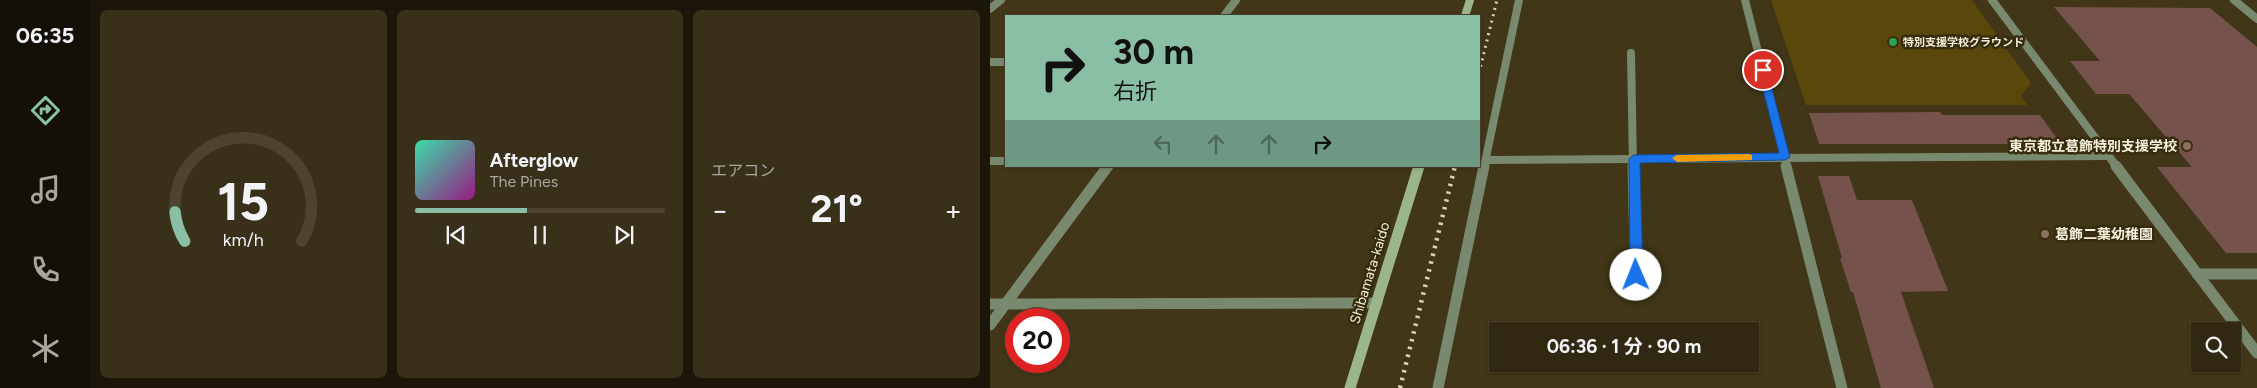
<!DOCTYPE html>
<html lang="ja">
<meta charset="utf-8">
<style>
body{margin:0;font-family:Figtree,"Noto Sans JP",sans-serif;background:#39301a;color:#f1f3f6;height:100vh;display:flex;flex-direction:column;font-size:19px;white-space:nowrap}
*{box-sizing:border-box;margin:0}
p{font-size:16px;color:#a8a69f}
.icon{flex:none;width:28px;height:28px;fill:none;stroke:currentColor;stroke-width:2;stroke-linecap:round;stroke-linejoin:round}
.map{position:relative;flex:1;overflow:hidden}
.sheet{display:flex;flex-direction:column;gap:10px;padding:10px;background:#1b1609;width:900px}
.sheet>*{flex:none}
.hud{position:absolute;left:15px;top:15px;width:475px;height:152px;border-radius:0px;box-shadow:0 1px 4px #0004,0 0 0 1px #4c4431;background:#8abfa5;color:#111;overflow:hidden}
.controls{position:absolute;left:1201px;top:322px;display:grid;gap:10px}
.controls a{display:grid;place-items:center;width:50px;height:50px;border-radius:0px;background:#312811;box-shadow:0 1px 4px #0004,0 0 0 1px #4c4431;font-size:25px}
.speed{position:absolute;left:15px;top:308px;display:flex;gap:10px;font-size:25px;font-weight:700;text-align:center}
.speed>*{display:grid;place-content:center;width:65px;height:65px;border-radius:50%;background:#312811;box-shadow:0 1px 4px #0004,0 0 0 1px #4c4431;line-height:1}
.speed .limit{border:8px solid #d22;background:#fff;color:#111}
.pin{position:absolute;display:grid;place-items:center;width:42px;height:42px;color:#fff;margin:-21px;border:2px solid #fff;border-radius:50%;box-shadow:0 1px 5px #0007}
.me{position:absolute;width:55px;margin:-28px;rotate:359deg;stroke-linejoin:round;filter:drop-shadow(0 0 4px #0008)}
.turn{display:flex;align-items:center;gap:18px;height:105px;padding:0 25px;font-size:22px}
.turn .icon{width:65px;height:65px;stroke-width:2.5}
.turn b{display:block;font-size:35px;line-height:42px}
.lanes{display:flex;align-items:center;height:48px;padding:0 25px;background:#0003;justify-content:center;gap:25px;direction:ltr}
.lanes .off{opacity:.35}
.big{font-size:38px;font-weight:700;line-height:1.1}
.sheet .card{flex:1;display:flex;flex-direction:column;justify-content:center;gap:8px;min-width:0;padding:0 18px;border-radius:8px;background:#39301a}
.sheet .dial{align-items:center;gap:0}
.dial svg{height:130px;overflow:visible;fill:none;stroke:#4c4431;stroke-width:7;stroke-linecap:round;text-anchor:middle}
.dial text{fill:#f1f3f6;stroke:none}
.song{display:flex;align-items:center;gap:15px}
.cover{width:60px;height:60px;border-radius:8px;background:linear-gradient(135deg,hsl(160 70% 55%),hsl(310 70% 35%))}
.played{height:5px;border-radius:2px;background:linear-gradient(90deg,#8abfa5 45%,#4c4431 45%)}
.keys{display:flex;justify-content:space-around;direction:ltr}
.heat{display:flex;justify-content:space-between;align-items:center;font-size:28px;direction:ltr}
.sheet .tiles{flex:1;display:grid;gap:10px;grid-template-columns:repeat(3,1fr)}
.trip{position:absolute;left:499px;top:322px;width:270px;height:50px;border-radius:0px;background:#312811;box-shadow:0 1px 4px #0004,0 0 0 1px #4c4431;font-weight:700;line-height:50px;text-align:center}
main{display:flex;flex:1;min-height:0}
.tab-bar{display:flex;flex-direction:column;width:90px;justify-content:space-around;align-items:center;background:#141007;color:#a8a69f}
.tab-bar .icon{width:35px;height:35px}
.tab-bar .selected{color:#8abfa5}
.tab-bar b{font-size:22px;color:#f1f3f6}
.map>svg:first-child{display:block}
.green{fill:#5a470b}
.building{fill:#76524d}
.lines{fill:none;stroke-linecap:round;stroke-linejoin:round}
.service-far1{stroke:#78896f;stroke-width:8}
.service{stroke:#78896f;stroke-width:11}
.minor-far1{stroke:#78896f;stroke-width:8}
.minor{stroke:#78896f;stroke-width:11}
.secondary-far1{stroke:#9bb68d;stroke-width:8}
.secondary{stroke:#9bb68d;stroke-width:11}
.rail-far1{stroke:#d9d1bd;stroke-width:3;stroke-dasharray:2 4.5;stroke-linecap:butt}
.rail{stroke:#d9d1bd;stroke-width:4.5;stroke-dasharray:2.5 5.5;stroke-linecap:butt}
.route{fill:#1a73e8;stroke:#114b97}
.slow{fill:#f59e0b}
.leisure-dot{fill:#2e9e5b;stroke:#372c0d;stroke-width:2}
.education-dot{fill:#8d6e63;stroke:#372c0d;stroke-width:2}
.labels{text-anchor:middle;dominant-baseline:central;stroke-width:5;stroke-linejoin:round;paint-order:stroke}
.far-poi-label{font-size:11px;font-weight:bold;fill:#f6efdd;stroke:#372c0d;text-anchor:start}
.poi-label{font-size:14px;font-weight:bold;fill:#f6efdd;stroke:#372c0d;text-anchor:end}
.street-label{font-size:14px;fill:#f6efdd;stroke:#372c0d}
</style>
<main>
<nav class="tab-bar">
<b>06:35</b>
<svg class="icon selected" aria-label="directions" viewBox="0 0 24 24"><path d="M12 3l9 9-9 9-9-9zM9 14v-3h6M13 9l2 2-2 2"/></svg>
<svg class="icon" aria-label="music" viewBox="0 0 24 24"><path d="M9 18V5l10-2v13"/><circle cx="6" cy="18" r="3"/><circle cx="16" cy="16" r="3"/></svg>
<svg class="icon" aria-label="phone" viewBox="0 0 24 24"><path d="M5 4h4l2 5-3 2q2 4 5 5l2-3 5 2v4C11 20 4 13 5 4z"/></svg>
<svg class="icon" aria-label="climate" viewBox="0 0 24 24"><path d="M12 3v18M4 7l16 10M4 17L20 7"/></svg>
</nav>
<section class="sheet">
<div class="tiles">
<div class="card dial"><svg viewBox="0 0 100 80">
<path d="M14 69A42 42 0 1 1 86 69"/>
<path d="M14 69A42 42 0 0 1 8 51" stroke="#8abfa5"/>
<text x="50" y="56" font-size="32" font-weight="700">15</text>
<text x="50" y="72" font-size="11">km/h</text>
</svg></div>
<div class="card">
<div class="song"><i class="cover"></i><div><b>Afterglow</b><p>The Pines</p></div></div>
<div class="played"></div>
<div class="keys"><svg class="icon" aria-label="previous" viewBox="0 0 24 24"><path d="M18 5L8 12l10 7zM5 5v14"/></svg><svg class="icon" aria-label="pause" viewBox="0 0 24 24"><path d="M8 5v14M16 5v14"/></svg><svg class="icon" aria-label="next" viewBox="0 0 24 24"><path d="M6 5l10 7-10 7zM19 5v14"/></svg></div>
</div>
<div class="card"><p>エアコン</p>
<div class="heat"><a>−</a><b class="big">21°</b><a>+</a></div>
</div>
</div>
</section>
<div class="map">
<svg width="1267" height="388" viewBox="0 0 1267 388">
<rect width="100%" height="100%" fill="#413617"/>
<!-- green -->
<polygon class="green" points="781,0 982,0 1041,83 1031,96 1037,105 816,105"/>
<!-- building -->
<g class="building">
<polygon points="1064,7 1220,8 1267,47 1267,253 1236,253 1167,167 1202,167 1139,94 1106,94 1080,61 1110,61"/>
<polygon points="950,112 952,115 1050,115 1071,144 829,144 819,113"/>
<polygon points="828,176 859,176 867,200 922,200 958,291 911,292 944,388 891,388 863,292 861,292 850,258 852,258"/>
</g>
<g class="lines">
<!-- service-far1 -->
<g class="service-far1">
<polyline points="234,16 246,0"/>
<polyline points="641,53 643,167"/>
<polyline points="0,62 16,62"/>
</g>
<!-- service -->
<g class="service">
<polyline points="643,166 646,294"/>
<polyline points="1207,274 1267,274"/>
<polyline points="0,304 387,303"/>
<polyline points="0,325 118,166"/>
</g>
<!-- minor-far1 -->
<g class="minor-far1">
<polyline points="755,0 797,167"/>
<polyline points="1002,0 1127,167"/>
<polyline points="1244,0 1267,19"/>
<polyline points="0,9 11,0"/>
<polyline points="496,160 1118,156"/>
<polyline points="0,161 16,161"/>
<polyline points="494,167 529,0"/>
</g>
<!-- minor -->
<g class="minor">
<polyline points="796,166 852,388"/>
<polyline points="1126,166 1267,353"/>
<polyline points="448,388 494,166"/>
</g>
<!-- secondary-far1 -->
<polyline class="secondary-far1" points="475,16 480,0"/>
<!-- secondary -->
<polyline class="secondary" points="360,388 429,166"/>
<!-- rail-far1 -->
<polyline class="rail-far1" points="489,73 507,0"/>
<!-- rail -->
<polyline class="rail" points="410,388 465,166"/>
</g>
<!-- route -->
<polygon class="route" points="769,68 777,70 800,157 795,160 650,163 653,275 651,278 642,278 640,275 639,159 644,155 789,153 768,70"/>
<!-- slow -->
<polygon class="slow" points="759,154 762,155 762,160 687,162 682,158 687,155"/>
<!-- markers -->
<circle class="leisure-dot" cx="903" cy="42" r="5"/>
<g class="education-dot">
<circle cx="1197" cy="146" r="5"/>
<circle cx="1055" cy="234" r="5"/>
</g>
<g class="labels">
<!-- far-poi labels -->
<g class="far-poi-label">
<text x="913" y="42">特別支援学校グラウンド</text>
</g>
<!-- poi labels -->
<g class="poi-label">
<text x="1187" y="146">東京都立葛飾特別支援学校</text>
<text x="1065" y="234" text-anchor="start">葛飾二葉幼稚園</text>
</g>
<!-- street labels -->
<g class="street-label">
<text transform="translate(380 273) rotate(-73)">Shibamata-kaido</text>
</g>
</g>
</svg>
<div class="controls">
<a><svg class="icon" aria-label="search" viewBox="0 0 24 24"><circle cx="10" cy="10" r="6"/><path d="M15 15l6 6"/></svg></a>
</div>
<div class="speed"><div class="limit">20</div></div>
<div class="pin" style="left:773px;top:70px;background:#d93025"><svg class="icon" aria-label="arrive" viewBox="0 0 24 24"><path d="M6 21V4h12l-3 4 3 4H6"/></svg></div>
<svg class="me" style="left:646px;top:275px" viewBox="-20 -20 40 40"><circle r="19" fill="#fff"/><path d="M0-13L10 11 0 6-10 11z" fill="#1a73e8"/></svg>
<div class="trip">06:36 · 1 分 · 90 m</div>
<div class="hud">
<div class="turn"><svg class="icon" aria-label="right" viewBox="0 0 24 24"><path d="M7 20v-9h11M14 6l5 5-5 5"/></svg><div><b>30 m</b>右折</div></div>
<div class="lanes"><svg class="icon off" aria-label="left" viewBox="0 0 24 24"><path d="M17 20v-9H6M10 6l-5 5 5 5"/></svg><svg class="icon off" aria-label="ahead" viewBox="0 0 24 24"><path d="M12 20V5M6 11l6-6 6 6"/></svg><svg class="icon off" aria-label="ahead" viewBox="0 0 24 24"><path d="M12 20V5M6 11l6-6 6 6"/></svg><svg class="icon" aria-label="right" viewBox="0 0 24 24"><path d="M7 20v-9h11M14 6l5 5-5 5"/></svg></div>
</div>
</div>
</main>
